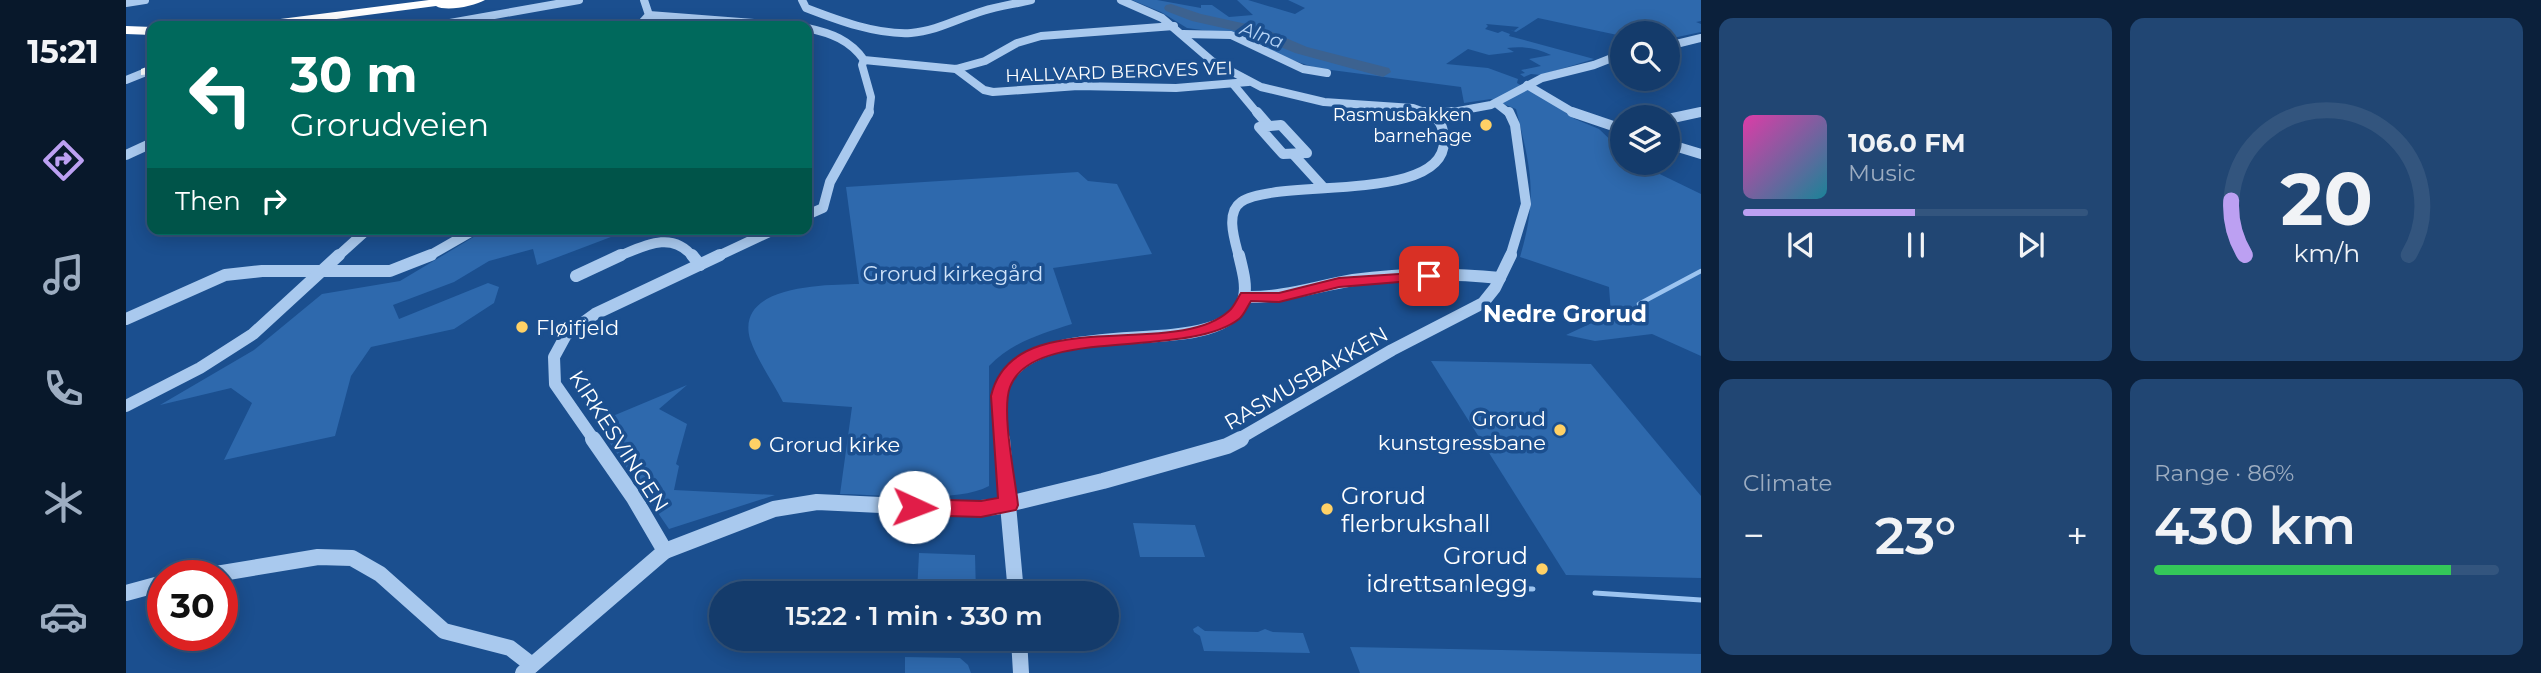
<!DOCTYPE html>
<meta charset="utf-8">
<style>
body{margin:0;font-family:Montserrat,sans-serif;background:#214673;color:#f1f3f6;height:100vh;display:flex;flex-direction:column;font-size:26px;white-space:nowrap}
*{box-sizing:border-box;margin:0}
p{font-size:23px;color:#9dadc1}
.icon{flex:none;width:38px;height:38px;fill:none;stroke:currentColor;stroke-width:2;stroke-linecap:round;stroke-linejoin:round}
.map{position:relative;flex:1;overflow:hidden}
.panel{display:flex;flex-direction:column;gap:18px;padding:18px;background:#0b203b;width:840px}
.panel>*{flex:none}
.banner{position:absolute;left:21px;top:21px;width:665px;height:214px;border-radius:14px;box-shadow:0 4px 18px #0003,0 0 0 2px #33557e;background:#00695c;color:#fff;overflow:hidden}
.controls{position:absolute;left:1484px;top:21px;display:grid;gap:14px}
.controls a{display:grid;place-items:center;width:70px;height:70px;border-radius:50%;background:#143b6b;box-shadow:0 4px 18px #0003,0 0 0 2px #33557e;font-size:35px}
.speed{position:absolute;left:21px;top:560px;display:flex;gap:14px;font-size:35px;font-weight:700;text-align:center}
.speed>*{display:grid;place-content:center;width:91px;height:91px;border-radius:50%;background:#143b6b;box-shadow:0 4px 18px #0003,0 0 0 2px #33557e;line-height:1}
.speed .limit{border:10px solid #d22;background:#fff;color:#111}
.pin{position:absolute;display:grid;place-items:center;width:60px;height:60px;color:#fff;margin:-30px;border-radius:14px;box-shadow:0 4px 10px #0006}
.me{position:absolute;width:77px;margin:-38px;rotate:92deg;stroke-linejoin:round;filter:drop-shadow(0 0 5px #0008)}
.turn{display:flex;align-items:center;gap:24px;height:147px;padding:0 28px;font-size:32px}
.turn .icon{width:91px;height:91px;stroke-width:2.5}
.turn b{display:block;font-size:49px;line-height:60px}
.then{display:flex;align-items:center;height:66px;padding:0 28px;background:#0003;gap:14px;font-size:26px}
.big{font-size:52px;font-weight:600;line-height:1.1}
.panel .widget{flex:1;display:flex;flex-direction:column;justify-content:center;gap:10px;min-width:0;padding:0 24px;border-radius:14px;background:#214673}
.panel .dial{align-items:center;gap:0}
.dial svg{height:182px;overflow:visible;fill:none;stroke:#33557e;stroke-width:7;stroke-linecap:round;text-anchor:middle}
.dial text{fill:#f1f3f6;stroke:none}
.song{display:flex;align-items:center;gap:21px}
.cover{width:84px;height:84px;border-radius:10px;background:linear-gradient(135deg,hsl(320 70% 55%),hsl(190 70% 35%))}
.played{height:7px;border-radius:4px;background:linear-gradient(90deg,#bca0f2 50%,#33557e 50%)}
.keys{display:flex;justify-content:space-around;direction:ltr}
.heat{display:flex;justify-content:space-between;align-items:center;font-size:38px;direction:ltr}
.charge{height:10px;border-radius:5px;background:linear-gradient(90deg,#34c759 86%,#33557e 0)}
.panel .tiles{flex:1;display:grid;gap:18px;grid-template-columns:repeat(2,1fr)}
.trip{position:absolute;left:583px;top:581px;width:410px;height:70px;border-radius:35px;background:#143b6b;box-shadow:0 4px 18px #0003,0 0 0 2px #33557e;font-weight:600;line-height:70px;text-align:center}
main{display:flex;flex:1;min-height:0}
.tab-bar{display:flex;flex-direction:column;width:126px;justify-content:space-around;align-items:center;background:#08182b;color:#9dadc1}
.tab-bar .icon{width:49px;height:49px}
.tab-bar .on{color:#bca0f2}
.tab-bar b{font-size:32px;color:#f1f3f6}
.map>svg:first-child{display:block}
.green{fill:#2e69ad}
.lines{fill:none;stroke-linecap:round;stroke-linejoin:round}
.stream-far1{stroke:#9cc4f0;stroke-width:4.5}
.stream{stroke:#9cc4f0;stroke-width:5}
.river{fill:#3c6290;fill-rule:evenodd}
.minor-far3{stroke:#a9c9ee;stroke-width:8}
.minor-far2{stroke:#a9c9ee;stroke-width:10}
.minor-far1{stroke:#a9c9ee;stroke-width:12}
.minor{stroke:#a9c9ee;stroke-width:16}
.highway{fill:#fff;fill-rule:evenodd}
.route{fill:#e11d48;stroke:#92132f;stroke-width:2}
.poi-dot{fill:#ffd166;stroke:#1b4f8f;stroke-width:2.5}
.labels{text-anchor:middle;dominant-baseline:central;stroke-width:7;stroke-linejoin:round;paint-order:stroke}
.far-street-label{font-size:18px;fill:#fff;stroke:#1b4f8f}
.far-poi-label{font-size:18px;fill:#fff;stroke:#1b4f8f;text-anchor:end}
.far-water-label{font-size:19px;font-style:italic;fill:#b5d3f5;stroke:#1b4f8f}
.park-label{font-size:21px;fill:#cfe3fa;stroke:#1b4f8f}
.poi-label{font-size:21px;fill:#fff;stroke:#1b4f8f;text-anchor:start}
.street-label{font-size:21px;fill:#fff;stroke:#1b4f8f}
.neighbourhood-label{font-size:23px;font-weight:bold;fill:#fff;stroke:#1b4f8f}
.near-poi-label{font-size:24px;fill:#fff;stroke:#1b4f8f;text-anchor:start}
</style>
<main>
<nav class="tab-bar">
<b>15:21</b>
<svg class="icon on" aria-label="directions" viewBox="0 0 24 24"><path d="M12 3l9 9-9 9-9-9zM9 14v-3h6M13 9l2 2-2 2"/></svg>
<svg class="icon" aria-label="music" viewBox="0 0 24 24"><path d="M9 18V5l10-2v13"/><circle cx="6" cy="18" r="3"/><circle cx="16" cy="16" r="3"/></svg>
<svg class="icon" aria-label="phone" viewBox="0 0 24 24"><path d="M5 4h4l2 5-3 2q2 4 5 5l2-3 5 2v4C11 20 4 13 5 4z"/></svg>
<svg class="icon" aria-label="climate" viewBox="0 0 24 24"><path d="M12 3v18M4 7l16 10M4 17L20 7"/></svg>
<svg class="icon" aria-label="car" viewBox="0 0 24 24"><path d="M5 17H2v-5l4-1 3-4h7l3 4 3 1v5h-3M9 17h6M6 11h13"/><circle cx="7" cy="17" r="2"/><circle cx="17" cy="17" r="2"/></svg>
</nav>
<div class="map">
<svg width="1575" height="673" viewBox="0 0 1575 673">
<rect width="100%" height="100%" fill="#1b4f8f"/>
<!-- green -->
<g class="green">
<path d="M1006,0H1031L1075,8V5H1086L1103,17L1127,15L1111,0H1122L1169,14L1179,8L1162,0H1575V21L1570,22L1575,24V32L1542,39V33H1496V36L1412,18L1390,32L1384,30L1388,31L1393,27L1360,24L1362,26L1359,29L1372,33L1376,31L1384,34L1383,36L1468,59L1415,75L1405,74L1398,77L1394,74L1399,73L1395,70L1415,66L1403,59L1425,55C1410,48 1398,46 1381,48L1388,52L1363,55L1342,49L1320,64L1362,68L1392,79L1391,83L1404,91L1411,93L1449,119L1473,129L1496,151V163H1511L1575,194V356L1526,334L1469,341L1440,335L1485,314L1483,287L1394,257C1412,196 1405,169 1390,109L1365,99L1338,103L1335,87L1190,68L1154,56L1121,36L1061,28L1035,12Z"/>
<path d="M952,172L962,181L991,184L1026,254L927,268L946,324C915,334 886,342 863,366V486C829,504 754,494 714,494L726,407L657,402C647,382 631,360 624,339C609,284 701,285 733,284L720,187Z"/>
<polygon points="361,229 506,229 411,265 407,249 363,261 328,282 267,305 273,319 362,283 373,287 368,303 328,329 245,347 225,376 209,436 98,460 126,403 105,388 34,405 128,350 196,294 274,281"/>
<polygon points="1305,361 1465,364 1575,496 1575,578 1440,575"/>
<polygon points="561,385 533,409 561,424 550,464 553,466 548,490 649,495 543,529 470,423"/>
<polygon points="1007,523 1069,525 1079,557 1014,557"/>
<polygon points="793,553 849,555 850,593 791,593"/>
<polygon points="1072,626 1079,631 1132,632 1139,629 1147,632 1177,633 1184,653 1078,651 1074,636 1068,632 1067,629"/>
<polygon points="1224,647 1575,654 1575,673 1234,673"/>
<polygon points="779,657 834,658 842,665 845,673 779,673"/>
</g>
<g class="lines">
<!-- stream-far1 -->
<polyline class="stream-far1" points="1513,304 1575,271"/>
<!-- stream -->
<g class="stream">
<polyline points="1288,587 1407,589"/>
<polyline points="1469,593 1575,600"/>
</g>
<!-- river -->
<polygon class="river" points="1045,4 1075,14 1134,27 1181,47 1263,68 1265,72 1257,77 1169,53 1124,34 1066,21 1040,11 1038,8 1040,5"/>
<!-- minor-far3 -->
<g class="minor-far3">
<path d="M676,0L680,8C711,20 751,35 785,33C811,31 833,18 857,11C873,6 889,4 905,0"/>
<polyline points="995,0 1036,18 1086,61 1135,87 1198,102 1287,108 1304,114"/>
<polyline points="0,3 19,0"/>
<polyline points="523,15 668,26"/>
<polyline points="307,26 453,0"/>
<polyline points="513,26 523,15 518,0"/>
<path d="M681,28C705,33 724,40 738,60L830,69L859,61L891,43L915,36L1048,26"/>
<polyline points="1057,34 1105,35 1177,69 1201,73"/>
<polyline points="1542,46 1575,38"/>
<polyline points="738,60 736,65 745,97 743,114"/>
<polyline points="830,69 858,90 867,92 952,86 1050,88 1122,82"/>
<polyline points="0,80 20,72"/>
<polyline points="1107,84 1132,114"/>
<polyline points="1401,85 1450,114"/>
<polyline points="1370,103 1384,114"/>
<polyline points="1316,114 1365,105 1416,78 1468,65 1496,54"/>
<polyline points="1568,114 1575,112"/>
</g>
<!-- minor-far2 -->
<g class="minor-far2">
<polyline points="1131,112 1143,126"/>
<polyline points="1383,112 1389,125 1400,204 1384,257"/>
<polyline points="1446,112 1496,129"/>
<polyline points="1302,116 1326,112"/>
<polyline points="1542,119 1575,112"/>
<polygon points="1155,125 1181,153 1157,154 1133,127"/>
<polyline points="1542,144 1575,154"/>
<polyline points="1167,154 1198,188"/>
<polyline points="0,155 26,143"/>
<polyline points="681,215 697,208 704,182 743,112"/>
<polyline points="211,257 242,229"/>
<polyline points="301,257 350,229"/>
<path d="M491,257C518,246 546,230 567,257"/>
<polyline points="590,257 650,229"/>
<path d="M1113,257C1109,241 1099,213 1115,202C1151,177 1322,205 1318,139C1317,124 1313,117 1298,112"/>
</g>
<!-- minor-far1 -->
<g class="minor-far1">
<polyline points="566,255 574,265"/>
<polyline points="450,276 495,255"/>
<path d="M1120,297C1157,298 1191,286 1227,280C1276,273 1325,273 1374,278"/>
<polyline points="0,319 99,275 136,271 264,271 305,255"/>
<polyline points="0,406 74,368 127,334 213,255"/>
<polyline points="468,440 429,384 428,357 440,335 469,314 594,255"/>
<path d="M876,440C874,420 870,396 882,378C925,310 1103,365 1118,297C1121,284 1116,268 1113,255"/>
<polyline points="1111,440 1266,350 1357,303 1369,288 1385,255"/>
</g>
<!-- minor -->
<g class="minor">
<polyline points="467,439 508,498 539,551"/>
<polyline points="876,439 890,593"/>
<polyline points="78,576 192,557 226,558 254,574 318,631 384,648 406,665"/>
<polyline points="0,593 37,583"/>
<polyline points="893,639 895,673"/>
<polyline points="397,673 539,551 648,509 691,502 840,509 870,507 977,481 1101,446 1115,439"/>
</g>
<!-- highway -->
<g class="highway">
<path d="M303,0H359C349,6 320,12 310,6L157,26H125L131,22Z"/>
<polygon points="0,26 26,27 26,35 0,34"/>
<polygon points="26,65 26,74 15,75 15,69"/>
</g>
</g>
<!-- route -->
<path class="route" d="M1303,272L1311,276L1309,279L1213,287L1153,302L1125,301C1121,307 1118,315 1113,319C1060,360 907,325 884,387C875,411 889,477 892,505L890,510L855,517L788,515L781,512L778,507L781,501L788,499L855,501L872,498L865,396C887,301 1048,361 1103,311C1108,307 1111,299 1115,293H1153L1213,278Z"/>
<!-- markers -->
<g class="poi-dot">
<circle cx="1360" cy="125" r="7"/>
<circle cx="396" cy="327" r="7"/>
<circle cx="1434" cy="430" r="7"/>
<circle cx="629" cy="444" r="7"/>
<circle cx="1201" cy="509" r="7"/>
<circle cx="1416" cy="569" r="7"/>
</g>
<g class="labels">
<!-- far-street labels -->
<g class="far-street-label">
<text transform="translate(993 72) rotate(-2)">HALLVARD BERGVES VEI</text>
</g>
<!-- far-poi labels -->
<g class="far-poi-label">
<text x="1346" y="115">Rasmusbakken<tspan x="1346" dy="21">barnehage</tspan></text>
</g>
<!-- far-water labels -->
<g class="far-water-label">
<text transform="translate(1136 35) rotate(20)">Alna</text>
</g>
<!-- park labels -->
<g class="park-label">
<text x="827" y="273">Grorud kirkegård</text>
</g>
<!-- poi labels -->
<g class="poi-label">
<text x="410" y="327">Fløifjeld</text>
<text x="1420" y="418" text-anchor="end">Grorud<tspan x="1420" dy="24">kunstgressbane</tspan></text>
<text x="643" y="444">Grorud kirke</text>
</g>
<!-- street labels -->
<g class="street-label">
<text transform="translate(1180 378) rotate(-30)">RASMUSBAKKEN</text>
<text transform="translate(493 441) rotate(57)">KIRKESVINGEN</text>
</g>
<!-- neighbourhood labels -->
<g class="neighbourhood-label">
<text x="1439" y="314">Nedre Grorud</text>
</g>
<!-- near-poi labels -->
<g class="near-poi-label">
<text x="1215" y="495">Grorud<tspan x="1215" dy="28">flerbrukshall</tspan></text>
<text x="1402" y="555" text-anchor="end">Grorud<tspan x="1402" dy="28">idrettsanlegg</tspan></text>
</g>
</g>
</svg>
<div class="controls">
<a><svg class="icon" aria-label="search" viewBox="0 0 24 24"><circle cx="10" cy="10" r="6"/><path d="M15 15l6 6"/></svg></a>
<a><svg class="icon" aria-label="layers" viewBox="0 0 24 24"><path d="M12 4l9 5-9 5-9-5zM3 14l9 5 9-5"/></svg></a>
</div>
<div class="speed"><div class="limit">30</div></div>
<div class="pin" style="left:1303px;top:276px;background:#d93025"><svg class="icon" aria-label="arrive" viewBox="0 0 24 24"><path d="M6 21V4h12l-3 4 3 4H6"/></svg></div>
<svg class="me" style="left:788px;top:507px" viewBox="-20 -20 40 40"><circle r="19" fill="#fff"/><path d="M0-13L10 11 0 6-10 11z" fill="#e11d48"/></svg>
<div class="trip">15:22 · 1 min · 330 m</div>
<div class="banner">
<div class="turn"><svg class="icon" aria-label="left" viewBox="0 0 24 24"><path d="M17 20v-9H6M10 6l-5 5 5 5"/></svg><div><b>30 m</b>Grorudveien</div></div>
<div class="then">Then<svg class="icon" aria-label="right" viewBox="0 0 24 24"><path d="M7 20v-9h11M14 6l5 5-5 5"/></svg></div>
</div>
</div>
<section class="panel">
<div class="tiles">
<div class="widget">
<div class="song"><i class="cover"></i><div><b>106.0 FM</b><p>Music</p></div></div>
<div class="played"></div>
<div class="keys"><svg class="icon" aria-label="previous" viewBox="0 0 24 24"><path d="M18 5L8 12l10 7zM5 5v14"/></svg><svg class="icon" aria-label="pause" viewBox="0 0 24 24"><path d="M8 5v14M16 5v14"/></svg><svg class="icon" aria-label="next" viewBox="0 0 24 24"><path d="M6 5l10 7-10 7zM19 5v14"/></svg></div>
</div>
<div class="widget dial"><svg viewBox="0 0 100 80">
<path d="M14 69A42 42 0 1 1 86 69"/>
<path d="M14 69A42 42 0 0 1 8 45" stroke="#bca0f2"/>
<text x="50" y="56" font-size="32" font-weight="700">20</text>
<text x="50" y="72" font-size="11">km/h</text>
</svg></div>
<div class="widget"><p>Climate</p>
<div class="heat"><a>−</a><b class="big">23°</b><a>+</a></div>
</div>
<div class="widget"><p>Range · 86%</p><b class="big">430 km</b><div class="charge"></div></div>
</div>
</section>
</main>
